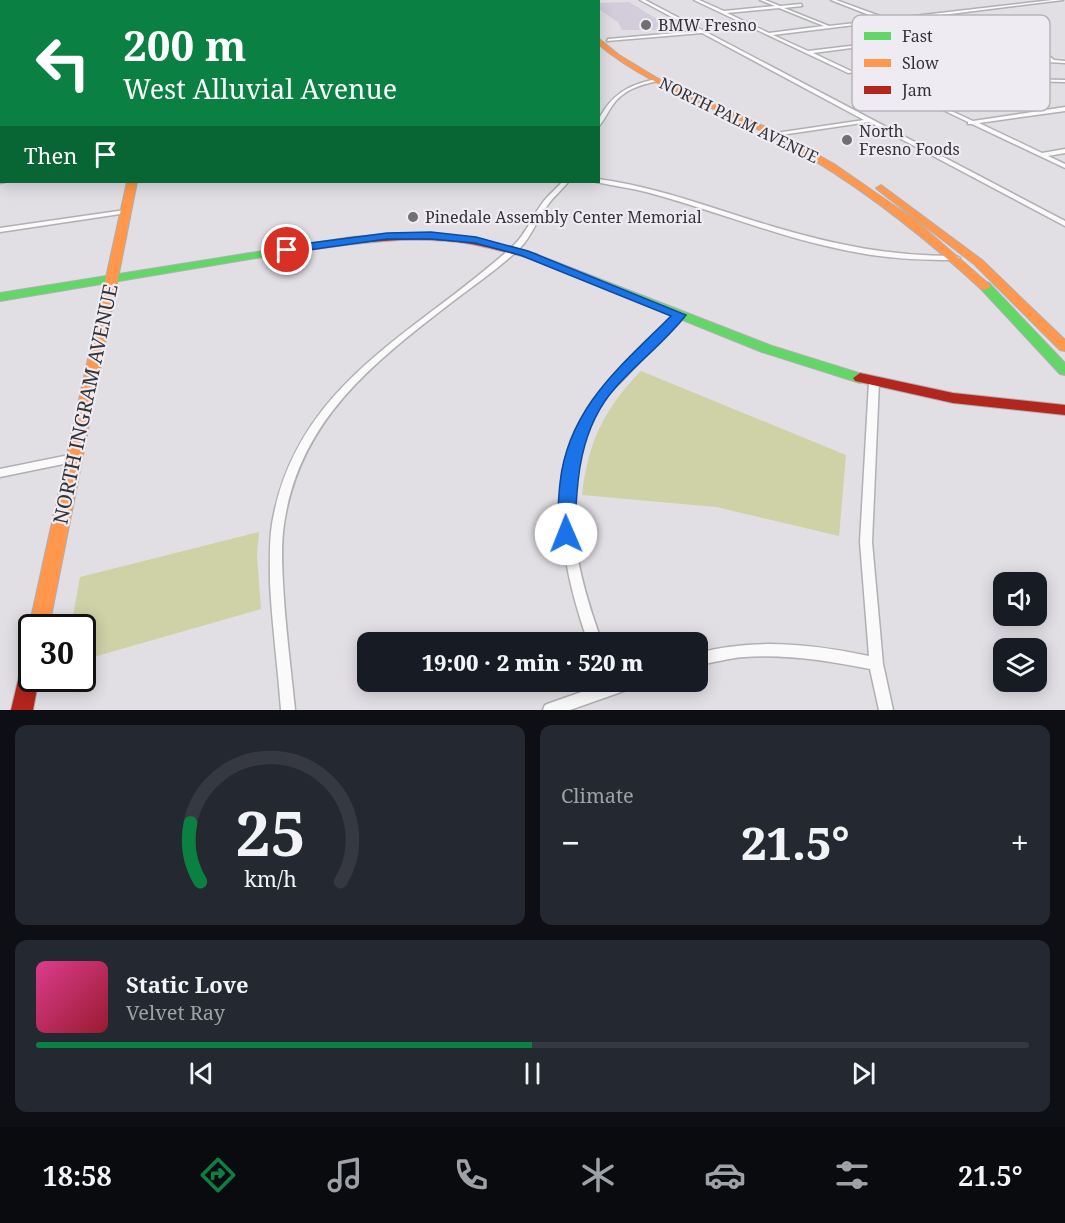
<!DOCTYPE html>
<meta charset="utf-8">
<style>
body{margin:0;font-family:"Noto Serif",serif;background:#242831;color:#f1f3f6;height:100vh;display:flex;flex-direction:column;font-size:22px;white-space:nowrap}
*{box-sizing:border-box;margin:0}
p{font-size:20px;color:#9ea1a6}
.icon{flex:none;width:33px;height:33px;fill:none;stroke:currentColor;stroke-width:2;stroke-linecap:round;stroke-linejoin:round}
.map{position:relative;height:710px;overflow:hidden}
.details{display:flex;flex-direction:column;gap:15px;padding:15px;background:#0d0f14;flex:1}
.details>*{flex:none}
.banner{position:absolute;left:0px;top:0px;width:600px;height:183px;box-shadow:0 3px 15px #0003;background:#0b8043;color:#fff;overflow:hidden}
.buttons{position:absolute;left:993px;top:572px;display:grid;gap:12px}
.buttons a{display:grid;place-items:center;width:54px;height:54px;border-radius:12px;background:#171b24;box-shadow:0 3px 15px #0003;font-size:30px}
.speed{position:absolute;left:18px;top:614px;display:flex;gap:12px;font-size:30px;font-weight:700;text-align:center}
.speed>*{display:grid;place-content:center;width:78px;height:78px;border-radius:50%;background:#171b24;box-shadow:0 3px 15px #0003;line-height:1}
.speed .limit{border:3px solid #111;border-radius:9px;background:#fff;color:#111}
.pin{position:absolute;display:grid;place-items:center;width:51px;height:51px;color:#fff;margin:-26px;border:3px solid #fff;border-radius:50%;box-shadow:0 2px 6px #0007}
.me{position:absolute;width:66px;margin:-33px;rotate:359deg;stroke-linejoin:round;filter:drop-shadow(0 0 4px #0008)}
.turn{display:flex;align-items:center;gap:21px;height:126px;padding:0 24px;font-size:27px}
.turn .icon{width:78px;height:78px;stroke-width:2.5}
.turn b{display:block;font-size:42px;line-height:51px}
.then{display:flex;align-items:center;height:57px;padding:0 24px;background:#0003;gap:12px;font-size:22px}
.big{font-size:45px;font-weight:800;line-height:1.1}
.details .card{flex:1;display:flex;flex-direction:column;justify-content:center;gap:9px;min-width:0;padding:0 21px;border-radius:12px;background:#242831}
.details .dial{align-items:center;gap:0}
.dial svg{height:156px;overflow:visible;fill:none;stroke:#363941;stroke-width:7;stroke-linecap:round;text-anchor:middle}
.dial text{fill:#f1f3f6;stroke:none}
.song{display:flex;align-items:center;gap:18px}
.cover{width:72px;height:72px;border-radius:9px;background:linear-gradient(135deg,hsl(330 70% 55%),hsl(350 70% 35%))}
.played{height:6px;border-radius:3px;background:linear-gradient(90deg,#0b8043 50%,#363941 50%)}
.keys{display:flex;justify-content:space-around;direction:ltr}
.heat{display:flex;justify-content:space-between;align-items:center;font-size:33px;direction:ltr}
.details .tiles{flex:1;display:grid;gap:15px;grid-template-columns:1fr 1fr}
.card:last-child{grid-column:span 2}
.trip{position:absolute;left:357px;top:632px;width:351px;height:60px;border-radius:12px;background:#171b24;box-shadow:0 3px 15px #0003;font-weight:800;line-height:60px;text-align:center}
.tabs{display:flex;height:96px;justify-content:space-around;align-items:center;background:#090b0e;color:#9ea1a6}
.tabs .icon{width:42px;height:42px}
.tabs .on{color:#0b8043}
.tabs b{font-size:27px;color:#f1f3f6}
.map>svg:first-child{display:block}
.green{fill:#cfd1a7}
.building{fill:#d2ccdb}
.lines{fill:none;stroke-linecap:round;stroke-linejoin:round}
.street-casing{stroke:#b0afb2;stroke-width:3}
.fast-casing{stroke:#b0afb2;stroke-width:2}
.slow-casing{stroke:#b0afb2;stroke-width:2}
.jam-casing{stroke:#b0afb2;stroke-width:2}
.street{fill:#fafafb;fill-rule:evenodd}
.fast{fill:#63d668;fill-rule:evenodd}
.slow{fill:#ff974d;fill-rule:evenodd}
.jam{fill:#b3261e;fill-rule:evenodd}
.route{fill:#1a73e8;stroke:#114b97;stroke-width:1.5}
.poi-dot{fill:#706f72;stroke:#eeebf2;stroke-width:2}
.labels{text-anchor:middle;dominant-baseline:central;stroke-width:4.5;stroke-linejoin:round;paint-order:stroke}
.far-poi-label{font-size:16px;fill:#333235;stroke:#eeebf2;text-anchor:start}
.far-street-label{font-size:16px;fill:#333235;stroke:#eeebf2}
.street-label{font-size:20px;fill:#333235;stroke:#eeebf2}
.key{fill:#eeebf2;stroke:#b6b4b9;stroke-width:1.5}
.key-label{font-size:16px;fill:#333235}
</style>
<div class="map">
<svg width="1065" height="710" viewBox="0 0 1065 710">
<rect width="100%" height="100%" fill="#e1dfe4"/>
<!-- green -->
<g class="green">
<path d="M641,371L846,455L839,536L716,507L582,495C588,442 604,409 641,371Z"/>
<polygon points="259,532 257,555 261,609 83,660 82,627 71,627 80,577"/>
</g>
<!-- building -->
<polygon class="building" points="629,2 668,26 655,27 660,30 622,30 618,22 598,9 598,3"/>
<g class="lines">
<defs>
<g id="street">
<polygon points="0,0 4,0 0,3"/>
<polygon points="563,0 580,0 562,2"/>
<polygon points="640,0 645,0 1065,221 1065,226 869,122 774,136 774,134 776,133 864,120 702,33 607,41 608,39 698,31"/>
<path d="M694,0H699L724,11L775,6L760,0H765L780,6L801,4L802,6L784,8L829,26L882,20L831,0H836L888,19L1052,0H1063L942,15L1038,47L1054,60L1065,61V63L976,58L944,62L996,82L1022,79L1065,80V82L1022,81L921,97L973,121L1065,107V111L979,123L1042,153L1065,149V153L1048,156L1065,164V168L972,124H968V122L914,96L990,83L938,63L848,73ZM779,8L824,26L769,33L727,13ZM937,16L1034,49L1049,60L976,56L851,71L813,53L928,38L926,37L808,51L773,35L887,21L952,45V43L892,21Z"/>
<rect x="0" y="22" width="2" height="2"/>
<polygon points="2,38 2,42 0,42 0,39"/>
<rect x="0" y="60" width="2" height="2"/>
<path d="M656,79H658V81C639,85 623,90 612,106C607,113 604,121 598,127C598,119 601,115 605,109C618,90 634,84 656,79Z"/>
<rect x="0" y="82" width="2" height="2"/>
<polygon points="0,108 2,108 2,111 0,112"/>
<rect x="0" y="139" width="2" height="4"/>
<polygon points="0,179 2,179 2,182 5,182 0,183"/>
<path d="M598,179C658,187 714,209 771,226C835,245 889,256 956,256L960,258L956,260C924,260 892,259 860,253C788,241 720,212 650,193C632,188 614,186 596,182H598Z"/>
<path d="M562,182H568C562,190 553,197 547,206C537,219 532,236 520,248C501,267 477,283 456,299C376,361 300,417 284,524C281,543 282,564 283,583C285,625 291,668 295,710H281C278,668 272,625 270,583C270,564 269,543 272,524C296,382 418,333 513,246C525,235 531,219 541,205C547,196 555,190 562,182Z"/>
<polygon points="125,210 128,212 127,213 0,232 0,228"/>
<path d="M680,312L683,313L684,315L683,317C665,336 647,354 629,373C621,382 611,390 604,400C595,411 588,427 584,441C561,509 578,577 602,642H588C565,576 550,508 574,440C579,425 586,408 597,395C605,386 614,378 622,369C641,351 659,332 677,313Z"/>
<path d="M874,379L879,382L872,542L883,664L893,710H879L870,669C829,661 786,654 744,657C728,658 713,663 698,665V653C755,638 811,644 869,656L860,542L869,382Z"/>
<polygon points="74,454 78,455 79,458 78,461 0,477 0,469"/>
<polygon points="613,681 640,681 638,686 570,710 543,710 545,705 550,703"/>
</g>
<g id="fast">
<polygon points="182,0 201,0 176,2"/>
<rect x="0" y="13" width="2" height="4"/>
<polygon points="288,247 292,248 292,252 0,301 0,293"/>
<polygon points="533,253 772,346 865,375 867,378 860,383 762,352 529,258 529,254"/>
<polygon points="985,282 989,283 1065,363 1065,375 1060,374 981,289 979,286"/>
</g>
<g id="slow">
<polygon points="12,0 18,0 11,2"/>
<polygon points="218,0 237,0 212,2"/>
<path d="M598,38L619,55L662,81L777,132L834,164L915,220L991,286L985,290L981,289C917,230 848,176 771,136C712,105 649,87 598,44Z"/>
<polygon points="127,182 137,182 49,627 32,627 32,632 29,627"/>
<polygon points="881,185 982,260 1065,340 1065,351 1060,350 974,264 878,190 876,188"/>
</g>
<g id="jam">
<path d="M411,233C455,235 495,242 537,254L539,256L533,259C512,254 492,248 471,244C410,234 348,244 288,253L282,250L288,247L352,237Z"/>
<polygon points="860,373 953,393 1065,405 1065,415 953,403 855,381 853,378"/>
<polygon points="32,654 32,678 39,678 33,710 11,710 22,664 25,657"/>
</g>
</defs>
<!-- street casing -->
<use href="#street" class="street-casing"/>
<!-- fast casing -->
<use href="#fast" class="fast-casing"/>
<!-- slow casing -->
<use href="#slow" class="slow-casing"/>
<!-- jam casing -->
<use href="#jam" class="jam-casing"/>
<!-- street -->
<use href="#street" class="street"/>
<!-- fast -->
<use href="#fast" class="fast"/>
<!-- slow -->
<use href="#slow" class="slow"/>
<!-- jam -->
<use href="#jam" class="jam"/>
</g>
<!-- route -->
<path class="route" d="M431,232L476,237L528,251L686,315C666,341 638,362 616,387C579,428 576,482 575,534L573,539L566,541L560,539L557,534C558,517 558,500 560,483C568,408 621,366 671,316L520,255L475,243L431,239H387L287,253L282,250L287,246L387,233Z"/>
<!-- markers -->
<g class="poi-dot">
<circle cx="646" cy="25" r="6"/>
<circle cx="847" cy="140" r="6"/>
<circle cx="413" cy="217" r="6"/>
</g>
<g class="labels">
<!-- far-poi labels -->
<g class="far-poi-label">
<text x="658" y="25">BMW Fresno</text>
<text x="859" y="131">North<tspan x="859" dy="18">Fresno Foods</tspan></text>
<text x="425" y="217">Pinedale Assembly Center Memorial</text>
</g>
<!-- far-street labels -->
<g class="far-street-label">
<text transform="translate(739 120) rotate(26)">NORTH PALM AVENUE</text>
</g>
<!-- street labels -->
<g class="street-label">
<text transform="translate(85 404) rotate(-78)">NORTH INGRAM AVENUE</text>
</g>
</g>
<!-- legend -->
<rect x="852" y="15" width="198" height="96" rx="9" class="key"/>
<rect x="864" y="32" width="27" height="8" fill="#63d668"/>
<rect x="864" y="59" width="27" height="8" fill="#ff974d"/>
<rect x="864" y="86" width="27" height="8" fill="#b3261e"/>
<g class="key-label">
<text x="902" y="42">Fast</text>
<text x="902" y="69">Slow</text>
<text x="902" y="96">Jam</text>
</g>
</svg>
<div class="buttons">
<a><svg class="icon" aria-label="sound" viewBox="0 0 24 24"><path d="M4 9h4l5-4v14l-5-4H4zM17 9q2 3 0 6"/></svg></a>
<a><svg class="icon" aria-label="layers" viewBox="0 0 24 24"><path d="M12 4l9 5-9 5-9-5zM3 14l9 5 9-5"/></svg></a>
</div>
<div class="speed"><div class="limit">30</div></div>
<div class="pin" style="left:287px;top:250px;background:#d93025"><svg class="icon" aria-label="arrive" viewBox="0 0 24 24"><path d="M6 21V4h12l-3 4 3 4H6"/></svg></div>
<svg class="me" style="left:566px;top:534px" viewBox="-20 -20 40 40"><circle r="19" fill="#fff"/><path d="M0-13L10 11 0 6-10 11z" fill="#1a73e8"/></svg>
<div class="trip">19:00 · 2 min · 520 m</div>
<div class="banner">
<div class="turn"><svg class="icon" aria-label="left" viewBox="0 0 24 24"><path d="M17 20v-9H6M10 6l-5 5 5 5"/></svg><div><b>200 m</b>West Alluvial Avenue</div></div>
<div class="then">Then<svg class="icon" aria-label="arrive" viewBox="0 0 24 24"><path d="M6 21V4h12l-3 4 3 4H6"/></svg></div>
</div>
</div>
<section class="details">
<div class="tiles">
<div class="card dial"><svg viewBox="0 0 100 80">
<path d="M14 69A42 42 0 1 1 86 69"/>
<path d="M14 69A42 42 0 0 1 9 39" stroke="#0b8043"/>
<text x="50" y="56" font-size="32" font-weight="700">25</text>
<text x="50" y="72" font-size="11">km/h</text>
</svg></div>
<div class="card"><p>Climate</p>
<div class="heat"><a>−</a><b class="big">21.5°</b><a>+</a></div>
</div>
<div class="card">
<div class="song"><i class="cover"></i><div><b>Static Love</b><p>Velvet Ray</p></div></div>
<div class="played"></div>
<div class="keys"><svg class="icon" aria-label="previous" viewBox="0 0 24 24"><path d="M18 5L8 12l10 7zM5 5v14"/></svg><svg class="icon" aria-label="pause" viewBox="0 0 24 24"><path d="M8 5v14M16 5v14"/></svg><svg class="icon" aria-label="next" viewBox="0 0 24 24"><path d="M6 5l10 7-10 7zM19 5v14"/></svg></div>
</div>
</div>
</section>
<nav class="tabs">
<b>18:58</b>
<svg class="icon on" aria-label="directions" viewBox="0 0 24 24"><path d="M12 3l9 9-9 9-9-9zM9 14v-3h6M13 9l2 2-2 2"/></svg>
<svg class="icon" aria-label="music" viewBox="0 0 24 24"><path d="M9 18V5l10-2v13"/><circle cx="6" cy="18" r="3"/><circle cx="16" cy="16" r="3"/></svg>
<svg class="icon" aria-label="phone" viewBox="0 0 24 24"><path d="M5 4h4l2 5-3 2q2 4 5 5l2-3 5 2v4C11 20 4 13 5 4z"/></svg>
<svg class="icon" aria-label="climate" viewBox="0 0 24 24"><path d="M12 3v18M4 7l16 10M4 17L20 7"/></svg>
<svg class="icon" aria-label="car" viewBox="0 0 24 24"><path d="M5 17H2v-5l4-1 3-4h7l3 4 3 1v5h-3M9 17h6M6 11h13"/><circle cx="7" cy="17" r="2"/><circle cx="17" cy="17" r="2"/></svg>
<svg class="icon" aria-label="filters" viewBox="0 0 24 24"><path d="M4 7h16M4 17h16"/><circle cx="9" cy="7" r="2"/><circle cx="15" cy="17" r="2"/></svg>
<b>21.5°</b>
</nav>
